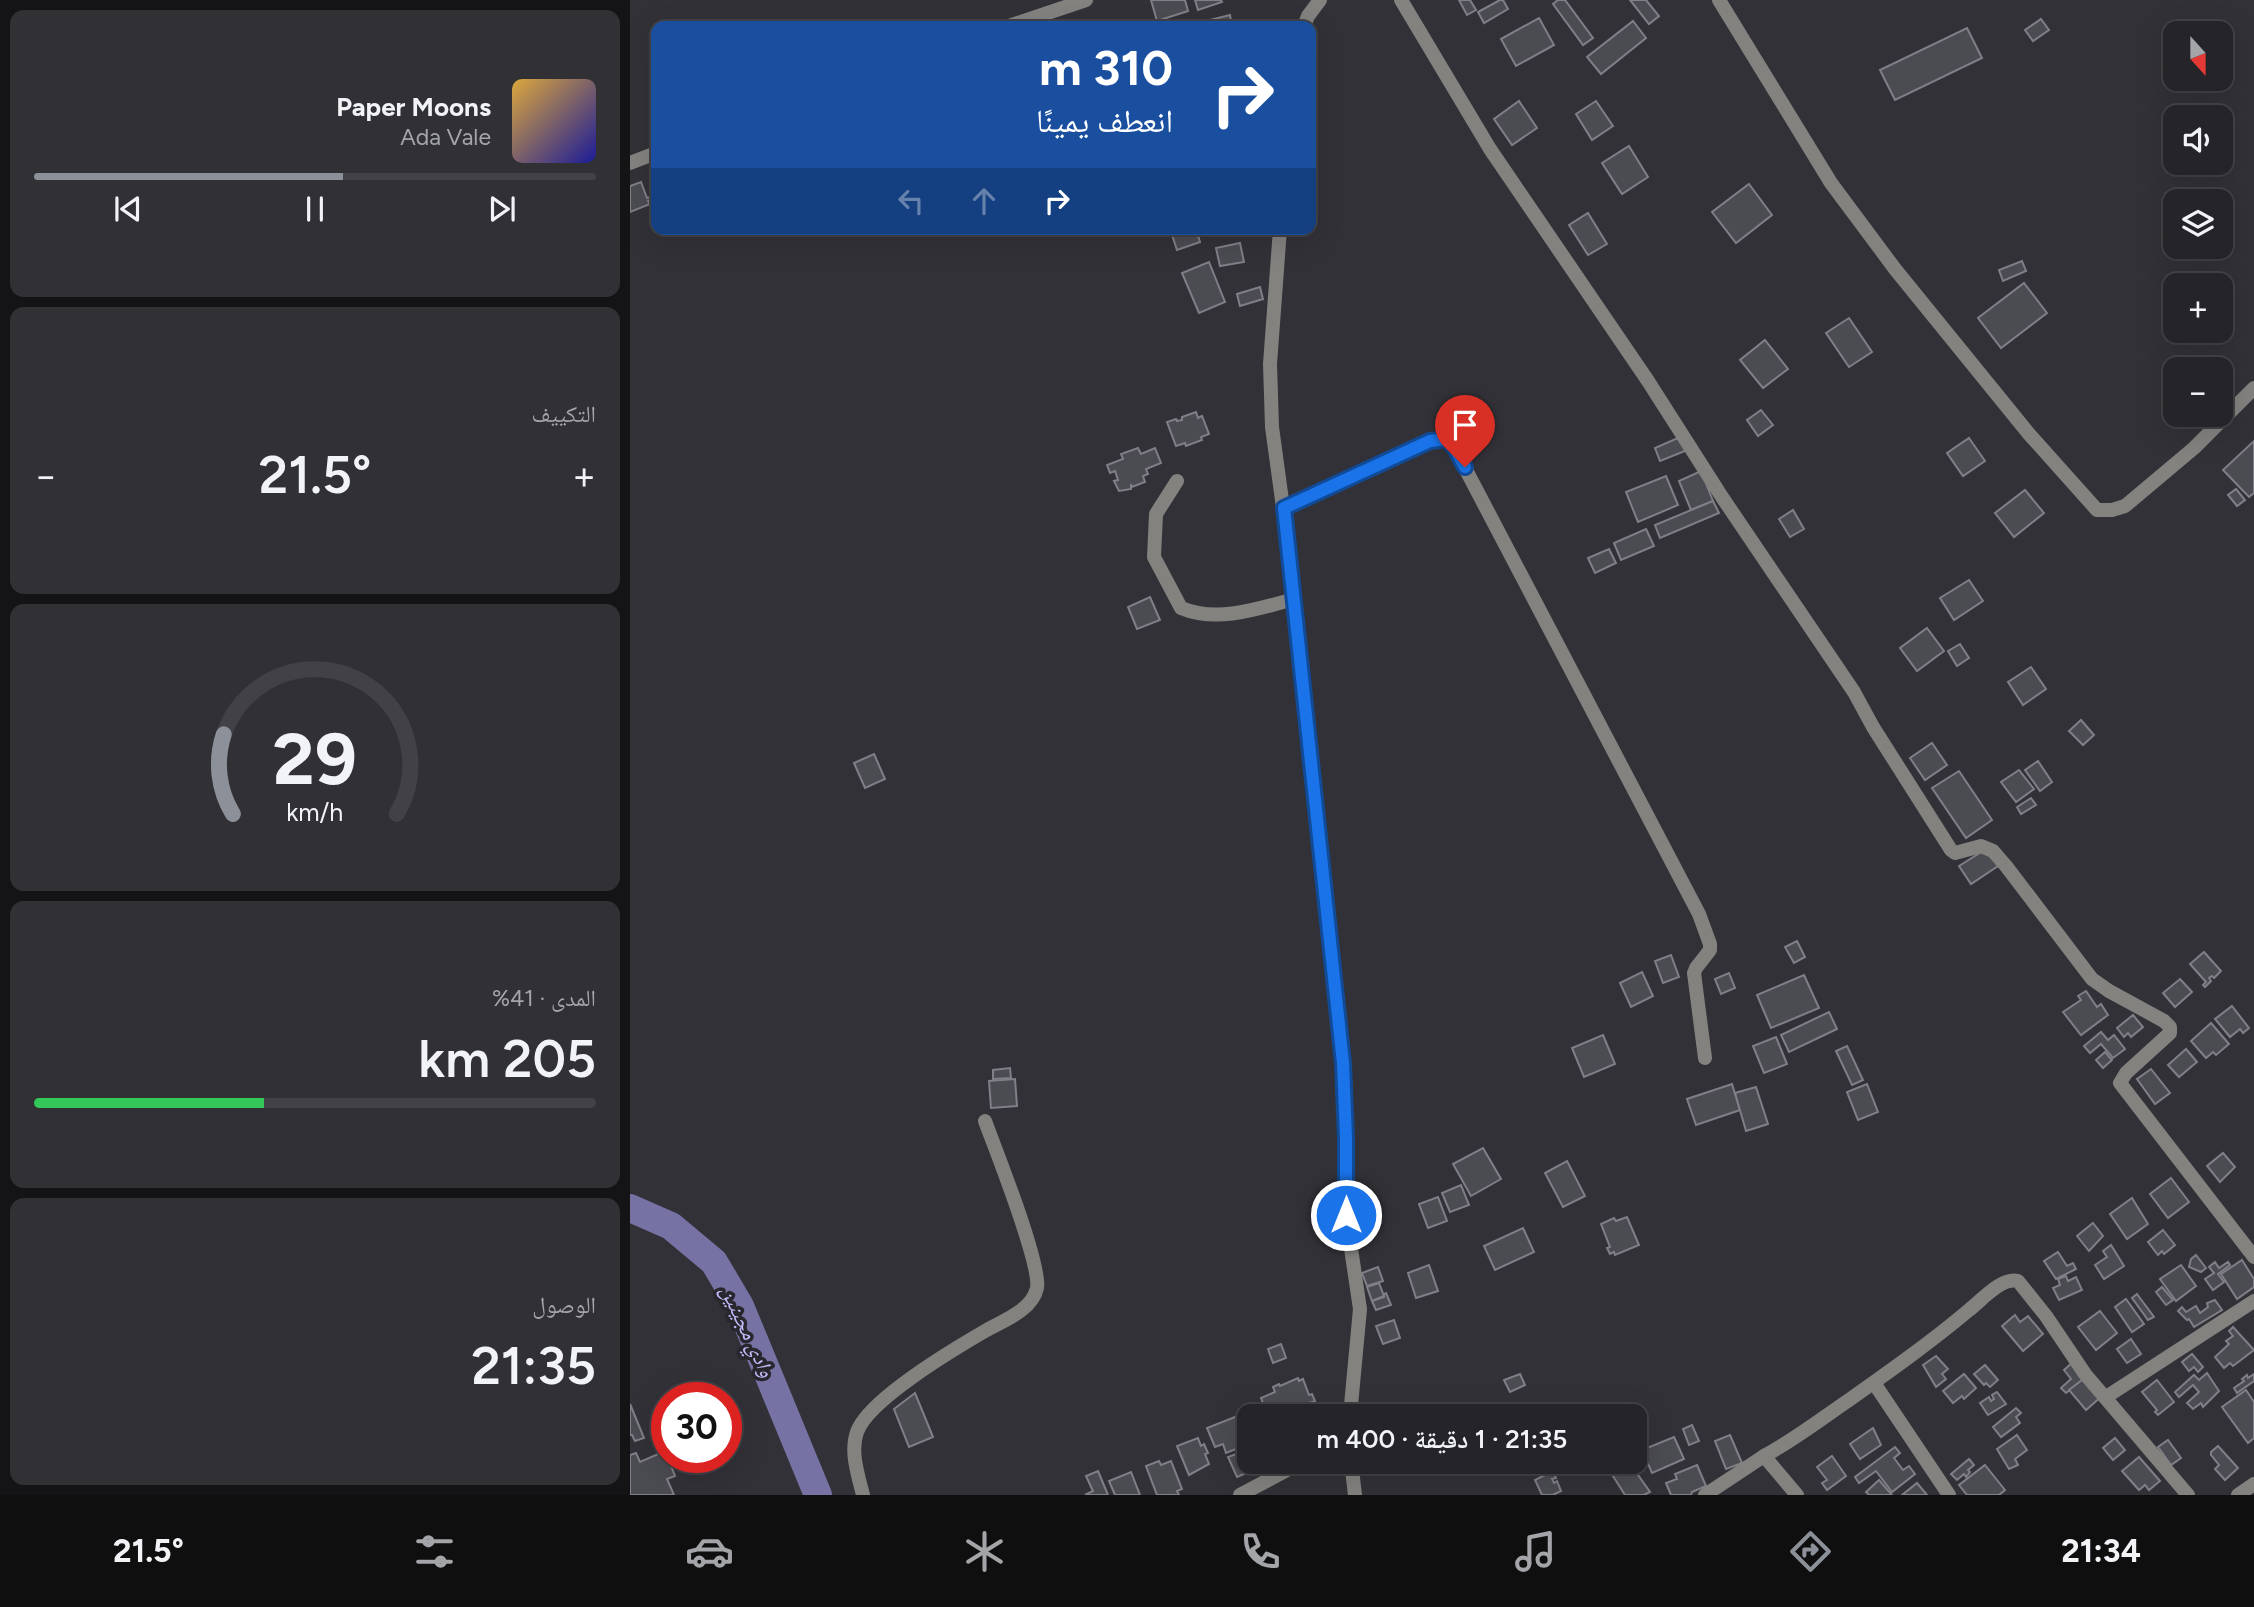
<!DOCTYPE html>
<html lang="ar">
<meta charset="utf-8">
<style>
body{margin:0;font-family:Figtree,"Noto Naskh Arabic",sans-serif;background:#313135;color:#f1f3f6;direction:rtl;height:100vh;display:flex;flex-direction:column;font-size:26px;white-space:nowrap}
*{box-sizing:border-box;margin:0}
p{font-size:23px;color:#a3a5a8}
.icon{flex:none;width:38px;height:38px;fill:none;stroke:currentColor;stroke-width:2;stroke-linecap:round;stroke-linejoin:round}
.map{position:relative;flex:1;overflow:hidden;direction:ltr}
.panel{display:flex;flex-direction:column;gap:10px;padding:10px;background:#141417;width:630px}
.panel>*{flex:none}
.guide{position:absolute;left:21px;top:21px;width:665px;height:214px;border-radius:14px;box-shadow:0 7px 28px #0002,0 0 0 2px #424246;direction:rtl;background:#1a4fa0;color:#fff;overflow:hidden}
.needle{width:46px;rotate:159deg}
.buttons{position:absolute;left:1533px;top:21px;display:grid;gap:14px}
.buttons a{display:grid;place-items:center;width:70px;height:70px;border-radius:14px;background:#252529;box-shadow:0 7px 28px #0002,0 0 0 2px #424246;font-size:35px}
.speed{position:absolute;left:21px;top:1382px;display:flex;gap:14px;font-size:35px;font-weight:700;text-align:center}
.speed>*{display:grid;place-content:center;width:91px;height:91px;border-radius:50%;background:#252529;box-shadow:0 7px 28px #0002,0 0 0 2px #424246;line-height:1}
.speed .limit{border:10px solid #d22;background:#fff;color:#111}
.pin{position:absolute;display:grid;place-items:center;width:60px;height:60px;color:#fff;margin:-72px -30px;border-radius:50% 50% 50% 0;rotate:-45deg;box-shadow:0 0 7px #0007}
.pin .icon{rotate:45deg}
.me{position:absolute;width:77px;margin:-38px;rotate:0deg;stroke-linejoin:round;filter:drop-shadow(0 0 5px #0008)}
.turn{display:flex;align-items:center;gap:24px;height:147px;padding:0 28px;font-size:32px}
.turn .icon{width:91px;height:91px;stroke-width:2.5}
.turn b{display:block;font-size:49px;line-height:60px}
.lanes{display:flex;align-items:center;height:66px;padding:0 28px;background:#0003;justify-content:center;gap:35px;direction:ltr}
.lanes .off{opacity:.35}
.big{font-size:52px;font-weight:600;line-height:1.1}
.panel .card{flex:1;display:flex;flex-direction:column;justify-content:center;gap:10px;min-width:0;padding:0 24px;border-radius:14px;background:#313135}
.panel .dial{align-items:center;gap:0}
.dial svg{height:182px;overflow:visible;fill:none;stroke:#424246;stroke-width:7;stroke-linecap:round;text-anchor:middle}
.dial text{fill:#f1f3f6;stroke:none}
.song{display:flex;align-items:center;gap:21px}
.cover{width:84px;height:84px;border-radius:10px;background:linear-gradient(135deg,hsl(40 70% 55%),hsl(240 70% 35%))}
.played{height:7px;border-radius:4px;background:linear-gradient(90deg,#8c9099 55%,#424246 55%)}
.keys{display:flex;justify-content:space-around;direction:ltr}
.heat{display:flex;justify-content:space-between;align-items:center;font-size:38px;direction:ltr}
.charge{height:10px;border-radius:5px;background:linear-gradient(90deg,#34c759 41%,#424246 0)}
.trip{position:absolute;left:607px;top:1404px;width:410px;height:70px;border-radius:14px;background:#252529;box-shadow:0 7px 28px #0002,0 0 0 2px #424246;font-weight:600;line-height:70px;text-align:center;direction:rtl}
.tab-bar{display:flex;height:112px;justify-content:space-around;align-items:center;background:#0f0f10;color:#a3a5a8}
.tab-bar .icon{width:49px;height:49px}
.tab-bar .on{color:#8c9099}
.tab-bar b{font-size:32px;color:#f1f3f6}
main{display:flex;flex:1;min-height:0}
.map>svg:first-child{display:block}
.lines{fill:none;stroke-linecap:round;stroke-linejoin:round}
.river{stroke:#7772a4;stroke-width:28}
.building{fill:#4b4b52;stroke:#807f87;stroke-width:2}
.minor{stroke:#84827f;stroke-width:14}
.route-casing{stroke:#114b97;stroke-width:18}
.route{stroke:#1a73e8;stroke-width:12}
.labels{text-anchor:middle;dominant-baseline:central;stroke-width:7;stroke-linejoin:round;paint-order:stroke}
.water-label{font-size:21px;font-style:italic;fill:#c2bbf9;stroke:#27272d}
</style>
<main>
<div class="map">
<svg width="1624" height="1495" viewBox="0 0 1624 1495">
<rect width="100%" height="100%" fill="#313137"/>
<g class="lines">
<!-- river -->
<polyline class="river" points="0,1208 41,1226 84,1262 110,1306 188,1495"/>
</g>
<!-- building -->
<g class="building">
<polygon points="521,0 555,0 558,11 527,21"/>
<polygon points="565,0 591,0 592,2 568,10"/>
<polygon points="829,0 840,0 846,10 837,15"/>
<polygon points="870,0 873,0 878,9 854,23 848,12"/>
<polygon points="928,0 935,0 963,38 953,45 923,4"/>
<polygon points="1000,0 1016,0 1029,16 1019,24"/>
<polygon points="600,15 602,26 573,26 572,22"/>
<polygon points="909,18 924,45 886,66 871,39"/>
<polygon points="1411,19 1419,30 1403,41 1395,30"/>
<polygon points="1003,21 1016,38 971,74 957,57"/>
<polygon points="1337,28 1352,58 1265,100 1250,70"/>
<polygon points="889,101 907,128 882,145 864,119"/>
<polygon points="966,101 983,126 962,140 946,114"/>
<polygon points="999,146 1018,177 992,194 972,163"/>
<polygon points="11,182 17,198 26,195 26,198 18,201 20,204 0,212 0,186"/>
<polygon points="1119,184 1142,215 1106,243 1082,212"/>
<polygon points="1544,190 1549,201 1545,201 1545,215 1536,193"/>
<polygon points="958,213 977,244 958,255 939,225"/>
<polygon points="540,229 566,229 570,242 547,250"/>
<polygon points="610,243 614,262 590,266 586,248"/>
<polygon points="1392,261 1396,271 1373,281 1369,270"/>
<polygon points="579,262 595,302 569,313 552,273"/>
<polygon points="1394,283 1417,313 1371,348 1348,318"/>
<polygon points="630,287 633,299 610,306 607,294"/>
<polygon points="1219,318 1242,352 1219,367 1196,333"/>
<polygon points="1135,340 1158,369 1133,388 1110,360"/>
<polygon points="1131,410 1143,425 1128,436 1117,420"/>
<polygon points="566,412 568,418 572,416 579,434 571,437 572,440 556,446 555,443 546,446 537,422 546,419 547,421 552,420 552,417"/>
<polygon points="1050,437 1055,451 1030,461 1025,448"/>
<polygon points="1339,438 1355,461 1333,476 1317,453"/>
<polygon points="1624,441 1624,493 1619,497 1593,470"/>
<polygon points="508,448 511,454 525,448 531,463 516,469 518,474 513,476 515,482 502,487 501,484 501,489 489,491 484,481 488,480 485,471 480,473 477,465 493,459 491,454"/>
<polygon points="1071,471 1083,501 1061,510 1049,481"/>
<polygon points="1036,476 1048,505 1008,522 996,492"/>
<polygon points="1606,489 1615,500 1607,506 1598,495"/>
<polygon points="1395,490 1414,513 1384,537 1365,513"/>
<polygon points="1083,501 1089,513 1030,538 1025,525"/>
<polygon points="1163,510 1174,529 1160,537 1149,519"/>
<polygon points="1016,529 1024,546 991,560 984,543"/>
<polygon points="979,549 986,563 965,573 958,558"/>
<polygon points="1339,580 1353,601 1324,620 1310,598"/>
<polygon points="520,597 530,620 507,629 498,607"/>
<polygon points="1297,628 1314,651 1287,671 1270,648"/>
<polygon points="1330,644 1339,658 1327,666 1318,651"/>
<polygon points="1401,667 1416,689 1393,705 1378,682"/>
<polygon points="1451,720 1464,735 1453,745 1439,731"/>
<polygon points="1302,743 1317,765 1295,780 1280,758"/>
<polygon points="244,754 255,779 235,788 224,763"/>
<polygon points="1408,761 1422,782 1410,791 1395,770"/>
<polygon points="1389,770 1404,789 1386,802 1371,782"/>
<polygon points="1329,771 1362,820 1336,838 1302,788"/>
<polygon points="1401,798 1406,805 1391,814 1387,807"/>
<polygon points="1356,849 1368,866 1341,884 1329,866"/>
<polygon points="1167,941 1175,957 1164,963 1155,947"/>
<polygon points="1574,952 1591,971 1584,978 1582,976 1579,978 1581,981 1575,987 1573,985 1576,982 1560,964"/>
<polygon points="1041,955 1049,977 1033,983 1025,961"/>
<polygon points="1012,972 1023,996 1001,1007 990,983"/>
<polygon points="1099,973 1105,988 1091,994 1085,979"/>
<polygon points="1174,975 1189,1008 1141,1028 1127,995"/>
<polygon points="1550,979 1562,992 1545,1007 1533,993"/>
<polygon points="1456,991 1467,1007 1471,1004 1478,1015 1451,1035 1433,1012 1451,1000 1448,996"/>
<polygon points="1602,1006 1619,1028 1613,1033 1610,1029 1600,1037 1585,1019"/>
<polygon points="1199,1012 1207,1029 1159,1052 1151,1035"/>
<polygon points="1503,1015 1513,1027 1501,1037 1498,1033 1494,1037 1487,1028"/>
<polygon points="1581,1023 1599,1044 1586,1055 1583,1052 1576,1058 1561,1041"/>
<polygon points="1471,1032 1478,1040 1484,1035 1495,1049 1483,1058 1471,1044 1460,1053 1454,1046"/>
<polygon points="973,1035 985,1064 954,1077 942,1048"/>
<polygon points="1146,1037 1157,1064 1134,1073 1123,1046"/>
<polygon points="1217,1046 1233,1080 1222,1085 1206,1051"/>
<polygon points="1556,1049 1567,1062 1549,1077 1538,1065"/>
<polygon points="1475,1052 1482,1060 1473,1068 1466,1060"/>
<polygon points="380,1068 381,1078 363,1079 363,1070"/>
<polygon points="1521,1069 1540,1093 1525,1104 1507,1079"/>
<polygon points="385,1079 387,1106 361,1108 359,1081"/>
<polygon points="1102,1084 1110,1110 1066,1125 1057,1099"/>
<polygon points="1237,1084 1248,1112 1228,1120 1217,1092"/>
<polygon points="1126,1087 1138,1124 1116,1131 1105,1093"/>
<polygon points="853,1148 871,1179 841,1196 823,1164"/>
<polygon points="1593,1153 1605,1167 1590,1182 1577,1166"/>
<polygon points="937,1161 955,1196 933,1207 915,1173"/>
<polygon points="1541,1178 1559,1202 1538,1218 1520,1194"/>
<polygon points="831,1185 839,1205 820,1212 812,1193"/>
<polygon points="808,1197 817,1221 798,1228 789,1204"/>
<polygon points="1502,1198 1518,1224 1497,1239 1480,1214"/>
<polygon points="997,1217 1009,1245 985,1255 984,1252 980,1254 977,1248 980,1247 971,1224 984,1218 986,1221"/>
<polygon points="1463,1223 1473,1236 1459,1251 1447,1236"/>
<polygon points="893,1228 904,1252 865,1270 854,1246"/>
<polygon points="1533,1230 1545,1245 1534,1254 1532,1251 1528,1255 1518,1242"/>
<polygon points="1481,1245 1494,1266 1474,1279 1465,1265 1477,1257 1473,1251"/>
<polygon points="1428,1252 1437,1266 1443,1263 1446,1269 1426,1279 1414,1261"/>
<polygon points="1566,1255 1576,1268 1571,1272 1559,1267 1561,1259"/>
<polygon points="1612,1260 1624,1279 1624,1287 1607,1299 1591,1274"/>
<polygon points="1585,1262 1589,1268 1598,1262 1600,1265 1588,1274 1594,1282 1583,1290 1575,1279 1584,1273 1579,1267"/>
<polygon points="799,1265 808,1291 786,1298 778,1273"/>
<polygon points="1551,1265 1566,1286 1546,1301 1530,1279"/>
<polygon points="748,1267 753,1281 737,1286 732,1273"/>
<polygon points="1436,1276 1438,1281 1446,1277 1452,1290 1429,1300 1423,1288 1430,1285 1428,1279"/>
<polygon points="749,1283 754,1296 742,1301 737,1287"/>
<polygon points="1532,1287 1543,1300 1536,1305 1526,1292"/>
<polygon points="756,1293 761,1305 746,1310 742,1301 754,1297 754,1294"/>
<polygon points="1507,1294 1524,1317 1518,1320 1502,1298"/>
<polygon points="1496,1299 1514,1324 1502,1332 1485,1307"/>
<polygon points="1585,1300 1592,1310 1564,1327 1559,1319 1557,1320 1548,1311 1552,1307 1556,1312 1566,1306 1570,1313 1578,1307 1577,1303"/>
<polygon points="1470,1311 1487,1333 1466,1350 1448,1327"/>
<polygon points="1385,1315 1390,1322 1398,1316 1413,1334 1393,1351 1372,1326"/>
<polygon points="764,1320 770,1338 753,1344 746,1326"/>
<polygon points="1603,1327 1624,1350 1603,1366 1600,1363 1594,1368 1585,1357 1599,1344 1596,1341 1603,1336 1599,1331"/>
<polygon points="1501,1339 1511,1354 1497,1363 1487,1349"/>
<polygon points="651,1344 656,1358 643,1363 638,1349"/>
<polygon points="1562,1354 1573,1367 1568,1372 1564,1367 1559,1371 1552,1362"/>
<polygon points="1306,1356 1318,1369 1312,1374 1316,1379 1306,1387 1293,1365"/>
<polygon points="1443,1362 1456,1377 1436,1393 1431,1388 1441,1379 1434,1370"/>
<polygon points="1355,1365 1368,1380 1360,1387 1356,1383 1354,1385 1344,1374"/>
<polygon points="1577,1373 1589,1391 1573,1407 1571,1403 1563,1409 1557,1403 1569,1392 1563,1385 1549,1397 1545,1392 1564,1375 1569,1380"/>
<polygon points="890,1374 895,1385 880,1392 874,1380"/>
<polygon points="1334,1374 1346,1388 1334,1399 1332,1396 1323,1403 1313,1391"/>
<polygon points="1624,1374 1624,1381 1607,1393 1604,1388 1614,1381 1612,1379 1617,1375 1618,1378"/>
<polygon points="1456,1377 1472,1396 1456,1410 1439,1390"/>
<polygon points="668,1378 669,1381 673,1379 679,1395 682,1394 685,1401 671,1406 673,1410 665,1413 666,1416 638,1416 631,1398 645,1392 643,1387 649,1384 650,1386"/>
<polygon points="1527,1380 1544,1402 1528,1415 1525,1412 1527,1410 1512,1392"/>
<polygon points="1616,1390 1624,1402 1624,1438 1618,1443 1592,1407"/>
<polygon points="1367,1392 1376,1404 1358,1415 1350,1403 1359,1397 1361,1401 1364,1399 1362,1395"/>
<polygon points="285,1393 303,1437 279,1447 264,1409"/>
<polygon points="0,1404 14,1438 5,1441 2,1435 0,1435"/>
<polygon points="1386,1408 1391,1413 1386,1417 1390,1423 1371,1437 1363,1427"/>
<polygon points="615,1413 620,1424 620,1432 614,1441 616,1445 596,1453 593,1444 585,1447 577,1428"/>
<polygon points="1062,1425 1069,1441 1059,1445 1053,1429"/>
<polygon points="1243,1428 1251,1445 1230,1459 1220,1444"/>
<polygon points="1100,1435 1112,1463 1096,1469 1085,1441"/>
<polygon points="1387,1435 1397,1450 1385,1459 1388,1465 1379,1469 1367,1449"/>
<polygon points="1044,1437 1054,1459 1022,1473 1012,1450"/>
<polygon points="568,1438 571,1446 574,1444 578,1453 575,1454 579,1464 559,1475 547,1446"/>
<polygon points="1485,1438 1495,1450 1483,1460 1473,1448"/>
<polygon points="1538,1440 1551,1458 1541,1465 1528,1447"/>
<polygon points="1588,1446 1608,1468 1595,1480 1585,1469 1589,1465 1581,1455 1581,1452"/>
<polygon points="1265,1447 1270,1453 1264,1458 1273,1470 1279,1466 1285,1474 1262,1492 1246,1471 1229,1483 1225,1477"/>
<polygon points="620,1449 620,1461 631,1461 635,1470 630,1472 628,1468 607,1477 598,1457"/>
<polygon points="35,1451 45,1476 37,1479 44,1495 0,1495 0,1455 6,1453 10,1462"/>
<polygon points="1202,1456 1216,1476 1197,1490 1192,1483 1197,1480 1187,1467"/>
<polygon points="1509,1457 1530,1481 1519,1490 1515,1485 1509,1490 1492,1471"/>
<polygon points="1339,1459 1344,1465 1338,1470 1340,1472 1336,1477 1334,1474 1327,1480 1321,1474"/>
<polygon points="529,1461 531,1465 541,1461 552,1489 547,1491 549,1495 527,1495 516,1466"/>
<polygon points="876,1461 901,1461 901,1462 884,1472 883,1469 880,1470"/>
<polygon points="1001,1465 1020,1492 1014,1495 995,1495 983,1476"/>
<polygon points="1067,1465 1076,1486 1062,1492 1061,1495 1041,1495 1036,1483 1047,1479 1045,1474"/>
<polygon points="1355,1465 1375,1490 1369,1495 1337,1495 1329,1485"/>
<polygon points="468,1471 478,1495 455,1495 463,1491 456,1476"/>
<polygon points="923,1471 926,1478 922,1479 924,1483 927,1481 931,1491 923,1495 912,1495 905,1480"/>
<polygon points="501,1472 510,1495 485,1495 479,1481"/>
<polygon points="1249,1480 1262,1495 1239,1495 1236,1492"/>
<polygon points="1287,1483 1297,1495 1272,1495"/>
</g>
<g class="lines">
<!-- minor -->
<g class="minor">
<polyline points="771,0 860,149 1018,381 1092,497 1224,692 1243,727 1321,850 1325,853 1351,846 1363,851 1376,866 1462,979 1479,991 1534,1021 1540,1027 1540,1033 1496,1073 1490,1083 1624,1257"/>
<polyline points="1089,0 1201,183 1265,269 1399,434 1467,510 1482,510 1495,506 1564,448 1624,388"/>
<polyline points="379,26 456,0"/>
<polyline points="674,26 678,16 690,0"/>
<polyline points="0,163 26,153"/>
<polyline points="650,229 640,364 642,427 661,566 713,1063 716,1103 716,1215 730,1309 720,1416"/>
<path d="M547,481L526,514L524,557L551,608C587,623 628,609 664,599"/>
<polyline points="654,508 800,441 816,439 824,447 1069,914 1080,944 1080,950 1066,968 1064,973 1075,1058"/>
<polyline points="1244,1383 1319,1495"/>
<polyline points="1476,1397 1624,1301"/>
<path d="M1134,1456C1164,1440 1191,1419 1219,1400C1260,1371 1301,1342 1339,1310C1352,1300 1371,1277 1388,1281L1416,1316L1455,1374L1558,1495"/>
<polyline points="721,1461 725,1495"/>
<path d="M233,1495C228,1475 220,1452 227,1432C238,1400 324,1349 355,1331C372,1321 402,1311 407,1288C411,1263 366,1151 355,1121"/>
<polyline points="610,1495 674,1461"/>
<polyline points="1075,1495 1134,1456 1167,1495"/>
<polyline points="1608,1495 1624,1484"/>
</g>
</g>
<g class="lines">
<defs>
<polyline id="route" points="716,1215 716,1138 713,1063 654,508 800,441 816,439 824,447 835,467"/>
</defs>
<!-- route casing -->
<use href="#route" class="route-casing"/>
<!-- route -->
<use href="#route" class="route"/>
</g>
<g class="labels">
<!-- water labels -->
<g class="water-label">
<text transform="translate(118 1331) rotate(65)">وادي مجينين</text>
</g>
</g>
</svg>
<div class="buttons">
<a><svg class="needle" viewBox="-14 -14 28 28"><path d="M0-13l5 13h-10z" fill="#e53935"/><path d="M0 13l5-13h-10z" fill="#a3a5a8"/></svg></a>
<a><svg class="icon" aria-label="sound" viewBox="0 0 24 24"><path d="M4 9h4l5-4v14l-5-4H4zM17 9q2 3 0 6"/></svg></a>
<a><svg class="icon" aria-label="layers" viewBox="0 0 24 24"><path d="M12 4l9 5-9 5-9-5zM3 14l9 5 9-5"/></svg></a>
<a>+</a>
<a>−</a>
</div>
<div class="speed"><div class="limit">30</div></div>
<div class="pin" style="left:835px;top:467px;background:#d93025"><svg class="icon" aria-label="arrive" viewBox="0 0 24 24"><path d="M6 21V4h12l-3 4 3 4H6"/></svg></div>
<svg class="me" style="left:716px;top:1215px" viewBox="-20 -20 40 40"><circle r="17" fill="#1a73e8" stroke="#fff" stroke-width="3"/><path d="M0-11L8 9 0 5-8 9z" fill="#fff"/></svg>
<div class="trip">21:35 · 1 دقيقة · 400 m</div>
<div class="guide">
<div class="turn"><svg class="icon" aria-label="right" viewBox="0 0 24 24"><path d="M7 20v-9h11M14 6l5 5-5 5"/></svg><div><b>310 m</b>انعطف يمينًا</div></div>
<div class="lanes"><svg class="icon off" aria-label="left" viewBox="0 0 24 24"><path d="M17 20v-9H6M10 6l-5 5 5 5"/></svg><svg class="icon off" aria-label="ahead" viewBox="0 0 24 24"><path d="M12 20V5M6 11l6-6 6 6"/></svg><svg class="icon" aria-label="right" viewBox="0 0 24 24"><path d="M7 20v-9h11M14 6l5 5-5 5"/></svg></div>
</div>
</div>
<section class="panel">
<div class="card">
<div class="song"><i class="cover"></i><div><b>Paper Moons</b><p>Ada Vale</p></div></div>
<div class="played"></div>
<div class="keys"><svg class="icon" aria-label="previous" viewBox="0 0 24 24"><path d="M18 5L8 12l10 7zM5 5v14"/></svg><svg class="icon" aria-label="pause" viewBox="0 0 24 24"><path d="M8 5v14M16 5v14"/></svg><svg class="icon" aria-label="next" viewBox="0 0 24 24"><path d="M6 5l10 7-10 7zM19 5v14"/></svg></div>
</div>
<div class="card"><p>التكييف</p>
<div class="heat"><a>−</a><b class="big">21.5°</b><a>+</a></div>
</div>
<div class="card dial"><svg viewBox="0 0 100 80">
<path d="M14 69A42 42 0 1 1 86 69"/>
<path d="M14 69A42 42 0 0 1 10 34" stroke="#8c9099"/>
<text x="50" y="56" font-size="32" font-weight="700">29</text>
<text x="50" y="72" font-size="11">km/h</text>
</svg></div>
<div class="card"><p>المدى · 41%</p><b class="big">205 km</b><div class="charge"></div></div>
<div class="card"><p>الوصول</p><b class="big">21:35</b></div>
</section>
</main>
<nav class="tab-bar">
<b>21:34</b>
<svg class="icon on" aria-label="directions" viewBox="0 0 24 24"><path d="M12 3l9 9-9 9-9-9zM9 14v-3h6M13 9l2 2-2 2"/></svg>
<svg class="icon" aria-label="music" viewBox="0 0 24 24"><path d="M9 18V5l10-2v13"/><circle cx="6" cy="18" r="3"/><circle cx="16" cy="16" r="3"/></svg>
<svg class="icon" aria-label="phone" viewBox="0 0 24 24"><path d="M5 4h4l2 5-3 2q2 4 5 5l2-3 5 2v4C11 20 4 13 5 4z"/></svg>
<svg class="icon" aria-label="climate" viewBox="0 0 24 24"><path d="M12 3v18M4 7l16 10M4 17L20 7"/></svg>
<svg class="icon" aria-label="car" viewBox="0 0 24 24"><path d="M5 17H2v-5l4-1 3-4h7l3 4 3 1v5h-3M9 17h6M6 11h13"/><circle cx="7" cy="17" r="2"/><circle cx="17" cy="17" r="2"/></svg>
<svg class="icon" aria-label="filters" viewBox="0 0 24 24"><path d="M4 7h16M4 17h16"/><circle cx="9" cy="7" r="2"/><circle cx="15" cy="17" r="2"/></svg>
<b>21.5°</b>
</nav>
